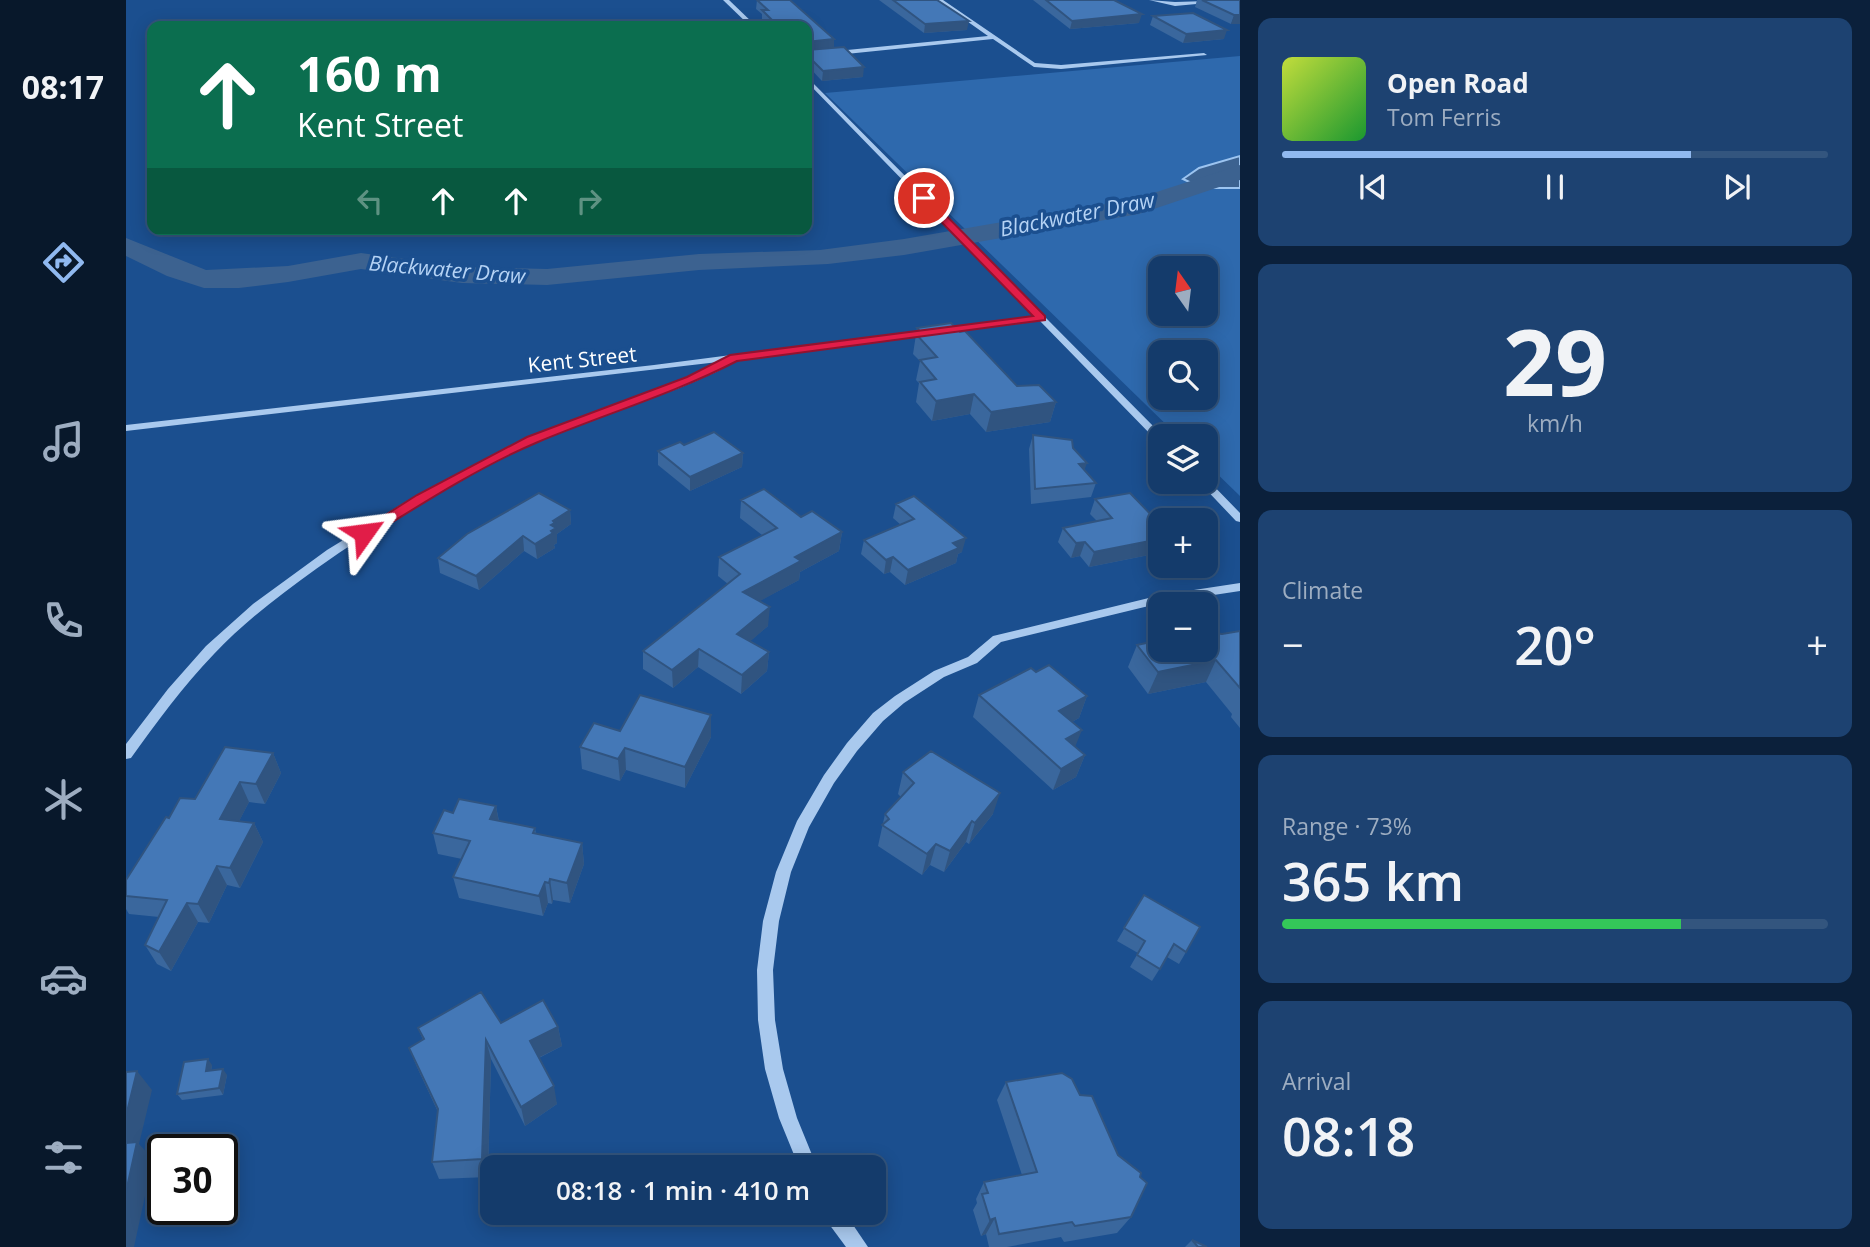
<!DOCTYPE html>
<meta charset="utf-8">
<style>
body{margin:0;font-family:"Open Sans",sans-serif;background:#1d4271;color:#f1f3f6;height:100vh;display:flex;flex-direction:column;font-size:26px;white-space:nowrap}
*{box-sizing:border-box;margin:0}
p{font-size:23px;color:#9dadc1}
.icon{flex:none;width:38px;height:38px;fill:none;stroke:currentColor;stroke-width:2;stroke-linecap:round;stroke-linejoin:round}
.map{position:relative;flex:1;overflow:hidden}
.drawer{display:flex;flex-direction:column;gap:18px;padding:18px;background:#0b203b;width:630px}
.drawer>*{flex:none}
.top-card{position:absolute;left:21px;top:21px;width:665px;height:214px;border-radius:14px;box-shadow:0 4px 18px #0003,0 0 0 2px #33557e;background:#0b6e4f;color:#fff;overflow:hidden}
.needle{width:46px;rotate:346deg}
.controls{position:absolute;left:1022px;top:256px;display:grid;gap:14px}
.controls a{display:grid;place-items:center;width:70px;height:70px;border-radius:14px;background:#143b6b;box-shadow:0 4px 18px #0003,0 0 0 2px #33557e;font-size:35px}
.speed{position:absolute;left:21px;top:1134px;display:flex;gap:14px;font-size:35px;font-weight:700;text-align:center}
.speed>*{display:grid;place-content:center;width:91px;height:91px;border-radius:50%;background:#143b6b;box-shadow:0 4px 18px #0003,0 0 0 2px #33557e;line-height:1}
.speed .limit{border:4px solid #111;border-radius:10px;background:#fff;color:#111}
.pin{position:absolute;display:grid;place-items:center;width:60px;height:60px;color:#fff;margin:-30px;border:4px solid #fff;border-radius:50%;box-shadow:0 2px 7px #0007}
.me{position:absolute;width:77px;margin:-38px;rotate:59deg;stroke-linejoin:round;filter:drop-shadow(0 0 5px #0008)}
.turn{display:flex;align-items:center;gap:24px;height:147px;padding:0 35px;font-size:32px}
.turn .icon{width:91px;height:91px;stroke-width:2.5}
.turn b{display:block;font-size:49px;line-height:60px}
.lanes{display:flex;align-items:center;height:66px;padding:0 35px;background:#0003;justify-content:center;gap:35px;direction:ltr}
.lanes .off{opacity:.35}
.big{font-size:52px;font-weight:600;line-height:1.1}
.drawer .card{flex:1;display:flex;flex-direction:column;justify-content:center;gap:10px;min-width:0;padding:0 24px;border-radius:14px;background:#1d4271}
.drawer .dial{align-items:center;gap:0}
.dial b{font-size:91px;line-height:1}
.song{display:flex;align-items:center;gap:21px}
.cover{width:84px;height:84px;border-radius:10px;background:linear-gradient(135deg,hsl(70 70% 55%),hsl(130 70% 35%))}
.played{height:7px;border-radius:4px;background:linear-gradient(90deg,#90b9f0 75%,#33557e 75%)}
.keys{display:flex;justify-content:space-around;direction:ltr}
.heat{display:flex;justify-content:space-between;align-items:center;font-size:38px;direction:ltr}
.charge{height:10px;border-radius:5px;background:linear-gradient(90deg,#34c759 73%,#33557e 0)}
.trip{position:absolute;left:354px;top:1155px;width:406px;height:70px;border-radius:14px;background:#143b6b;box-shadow:0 4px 18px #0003,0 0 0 2px #33557e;font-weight:600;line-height:70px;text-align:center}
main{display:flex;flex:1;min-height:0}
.menu{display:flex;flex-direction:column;width:126px;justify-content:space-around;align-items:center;background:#08182b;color:#9dadc1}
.menu .icon{width:49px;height:49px}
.menu .active{color:#90b9f0}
.menu b{font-size:32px;color:#f1f3f6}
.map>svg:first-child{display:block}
.green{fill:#2e69ad;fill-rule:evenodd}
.water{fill:#3c6290;stroke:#9cc4f0;stroke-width:2}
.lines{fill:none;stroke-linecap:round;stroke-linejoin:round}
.river{fill:#3c6290;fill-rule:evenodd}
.minor{fill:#a9c9ee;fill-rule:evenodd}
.wall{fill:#3a679d}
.shaded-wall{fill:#305480}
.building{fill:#4478b7;stroke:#305480;stroke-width:2}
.route{fill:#e11d48;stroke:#92132f;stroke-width:2}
.labels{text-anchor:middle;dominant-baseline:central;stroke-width:7;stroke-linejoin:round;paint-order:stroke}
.far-water-label{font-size:21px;font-style:italic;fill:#b5d3f5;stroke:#1b4f8f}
.far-street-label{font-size:21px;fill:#fff;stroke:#1b4f8f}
</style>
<main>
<nav class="menu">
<b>08:17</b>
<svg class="icon active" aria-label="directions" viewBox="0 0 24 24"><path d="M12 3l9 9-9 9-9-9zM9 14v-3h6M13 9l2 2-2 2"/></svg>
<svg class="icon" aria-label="music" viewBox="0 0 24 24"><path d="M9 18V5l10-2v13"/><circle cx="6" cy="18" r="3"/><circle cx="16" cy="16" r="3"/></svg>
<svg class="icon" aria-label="phone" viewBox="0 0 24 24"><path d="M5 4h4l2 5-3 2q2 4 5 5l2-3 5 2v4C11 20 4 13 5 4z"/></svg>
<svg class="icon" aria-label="climate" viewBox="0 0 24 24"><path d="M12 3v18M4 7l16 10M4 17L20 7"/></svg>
<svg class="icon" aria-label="car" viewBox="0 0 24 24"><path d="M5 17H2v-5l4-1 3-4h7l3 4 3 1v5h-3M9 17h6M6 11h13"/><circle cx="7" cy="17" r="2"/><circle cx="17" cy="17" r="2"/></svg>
<svg class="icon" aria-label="filters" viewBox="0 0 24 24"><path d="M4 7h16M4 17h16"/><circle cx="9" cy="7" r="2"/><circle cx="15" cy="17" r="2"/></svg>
</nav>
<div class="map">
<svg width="1114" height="1247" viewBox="0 0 1114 1247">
<rect width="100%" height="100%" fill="#1b4f8f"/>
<!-- green -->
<path class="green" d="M1114,56V496L1080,463V436H1052L699,93ZM1034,268H1080V313H1034ZM1034,352H1080V397H1034Z"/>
<!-- water -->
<polygon class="water" points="1114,156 1114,188 1076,188 1057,179 1073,168"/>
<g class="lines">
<!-- river -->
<polygon class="river" points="1114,165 1114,180 1013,214 778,255 702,264 573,270 421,285 336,283 235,269 162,282 113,288 78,288 41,276 0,256 0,238 80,270 162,266 235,253 336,267 421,269 573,254 694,250 778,239 1009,199"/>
<!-- minor -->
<g class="minor">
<polygon points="597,0 603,0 630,26 624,26"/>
<polygon points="811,0 817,0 909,63 935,65 1078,53 1081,55 935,69 908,67 867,39 681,58 681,54 862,36"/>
<polygon points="1023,0 1049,2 1113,0 1049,6"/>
<path d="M681,77L1037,436H1034V441L1030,440L914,321L606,361C598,370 582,375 570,381C524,401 476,413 430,433C346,469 265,516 190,569C154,595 118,622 88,654C57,686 31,722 5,758L0,759V744L42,689L80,646L127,604L201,550L281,501L402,438L451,418L551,382L592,362L0,431V425L528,365L909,316L681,82Z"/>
<polygon points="1080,478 1114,513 1114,522 1110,521 1072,481 1080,481"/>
<polygon points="1114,583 1114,591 1035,603 875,642 851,663 818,677 778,703 757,721 731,751 708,783 683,827 665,872 653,921 647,970 649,1020 657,1069 671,1118 691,1167 673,1167 653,1118 639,1069 632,1020 631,970 637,921 650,872 671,821 698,775 721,743 747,713 769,696 808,671 842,657 867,636 1035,595"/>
<polygon points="698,1213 719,1213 742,1247 720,1247 700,1220"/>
</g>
</g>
<!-- wall -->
<g class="wall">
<polygon points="631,0 708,39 708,48 737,77 696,81 681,65 681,26 642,26 636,19 636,14 630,9"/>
<polygon points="753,0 811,0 841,30 798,33"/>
<polygon points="907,0 988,0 1013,23 944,29"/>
<polygon points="1071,0 1114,0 1105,24 1069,7"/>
<polygon points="1027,16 1098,39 1057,43 1024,25"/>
<polygon points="791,328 834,332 891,386 930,402 924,422 860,432 844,414 806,421 790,402 793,383 790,380 794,361 787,354"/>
<polygon points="907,435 947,448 959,470 970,483 965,497 905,504 903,449"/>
<polygon points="532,451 617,453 616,467 564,491 532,465"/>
<polygon points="969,499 1028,554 963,567 954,556 945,558 932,542 937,528 971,521 964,514"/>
<polygon points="615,500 675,517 716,532 713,551 674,572 673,580 633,601 642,626 624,641 643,652 641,671 615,694 572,667 547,688 517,669 517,651 602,584 592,576 593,557 636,535 614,518"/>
<polygon points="770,504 836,552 832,554 830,563 779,585 764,572 758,574 735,554 738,540 775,525 767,518"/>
<polygon points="444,510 445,524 431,534 431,543 428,545 429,548 411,559 398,551 353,590 314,573 312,558"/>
<polygon points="1114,631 1114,728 1105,717 1106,714 1080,682 1022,694 1002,667 1011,645"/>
<polygon points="910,672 961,696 953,718 946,722 949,747 959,755 950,777 927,790 847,717 853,695"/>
<polygon points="494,731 585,737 559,788 500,770 494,781 456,769 454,747"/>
<polygon points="147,753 155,773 139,804 123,802 113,821 128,823 137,842 114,888 101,885 83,923 72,922 45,971 31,964 19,945 33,917 3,914 0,909 0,880 43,818"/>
<polygon points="777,772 867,814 843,844 840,842 818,872 804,865 796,875 752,846 759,814 775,797 772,794"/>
<polygon points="370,806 373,821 409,828 410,834 456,843 458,864 444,903 427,900 426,904 422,903 417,916 333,898 327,877 336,859 312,854 307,833 327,813"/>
<polygon points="1018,895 1060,952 1053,964 1041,957 1026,981 1004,967 1012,953 991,941"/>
<polygon points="375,1023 432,1027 436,1046 413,1058 431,1104 399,1126 365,1059 362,1177 313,1179 306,1162 312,1112 291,1067 283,1048 297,1040 292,1028"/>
<polygon points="86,1065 85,1071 101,1075 97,1095 56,1100 51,1094"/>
<polygon points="880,1082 1005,1217 991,1233 938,1242 935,1237 881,1247 863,1247 860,1234 855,1236 847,1210 851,1203 850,1199 858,1182 896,1175 871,1100"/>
<polygon points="1066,1240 1081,1247 1059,1247"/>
</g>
<!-- shaded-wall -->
<g class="shaded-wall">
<polygon points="1016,14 1013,23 944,29 946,21"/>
<polygon points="1108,15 1114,15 1114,24 1105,24"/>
<polygon points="843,21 841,30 798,33 799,24"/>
<polygon points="1101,30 1098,39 1057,43 1060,34"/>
<polygon points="708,39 708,49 681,51 681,42"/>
<polygon points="738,67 737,77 696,81 697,71"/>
<polygon points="848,394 844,414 806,421 810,401"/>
<polygon points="930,402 924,422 860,432 865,412"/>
<polygon points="617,453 616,467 564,491 564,477"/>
<polygon points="961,463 956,477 953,464"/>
<polygon points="444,510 445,524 431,534 431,543 428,545 429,548 411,559 409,544 427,521"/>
<polygon points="716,532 713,551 674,572 673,580 616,611 617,592 669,557"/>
<polygon points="397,536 398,551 353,590 350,576"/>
<polygon points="840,538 836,552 832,554 830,563 779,585 782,570 827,543"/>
<polygon points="1034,539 1028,554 963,567 968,552"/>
<polygon points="959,542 954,556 945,558 950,543"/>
<polygon points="767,557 764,572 758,574 760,560"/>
<polygon points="644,607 642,626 611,653 611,634"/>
<polygon points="573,649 572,667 547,688 546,670"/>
<polygon points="643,652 641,671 615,694 616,675"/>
<polygon points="1090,660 1080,682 1022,694 1032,672"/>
<polygon points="961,696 953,718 926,733 933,711"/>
<polygon points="585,715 585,737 559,788 559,767"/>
<polygon points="956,730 947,752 940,739"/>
<polygon points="499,748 500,770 494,781 492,759"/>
<polygon points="147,753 155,773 139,804 130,784"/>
<polygon points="959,755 950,777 927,790 935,769"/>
<polygon points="114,782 123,802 104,839 94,819"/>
<polygon points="874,793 867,814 843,844 849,823"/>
<polygon points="370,806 374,828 364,819"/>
<polygon points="846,821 840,842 818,872 824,851"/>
<polygon points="128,823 137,842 114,888 104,868"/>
<polygon points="456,843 458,864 444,903 441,883"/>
<polygon points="810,844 804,865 796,875 801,854"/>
<polygon points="91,866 101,885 83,923 72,904"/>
<polygon points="424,879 427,900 426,904 423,883"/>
<polygon points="419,882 422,903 417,916 413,896"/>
<polygon points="61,903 72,922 45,971 33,952"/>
<polygon points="432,1027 436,1046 408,1060 404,1041"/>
<polygon points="360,1040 365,1059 362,1177 356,1159"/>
<polygon points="82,1059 86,1065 84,1078 80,1071"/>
<polygon points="97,1069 101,1075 97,1095 93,1088"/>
<polygon points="11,1071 26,1090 13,1144 27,1159 8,1247 0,1247 0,1116"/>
<polygon points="428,1086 431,1104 399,1126 395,1107"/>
<polygon points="869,1218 860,1234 855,1236 864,1220"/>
</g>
<!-- building -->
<g class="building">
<polygon points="631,0 664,0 708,39 681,42 681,46 681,26 652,26 636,10 642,10"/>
<polygon points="767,0 811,0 843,21 799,24"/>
<polygon points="920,0 988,0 1016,14 946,21"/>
<polygon points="1076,0 1114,0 1114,15 1108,15"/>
<polygon points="1067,13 1101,30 1060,34 1027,16"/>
<polygon points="718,47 738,67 697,71 681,55 681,50"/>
<polygon points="825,323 834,332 839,331 891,386 913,385 930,402 865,412 848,394 810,401 794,382 810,379 794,360 811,357 790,334 796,334 791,328"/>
<polygon points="588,432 617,453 564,477 532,451 554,442 558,445"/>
<polygon points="907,435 946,440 947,448 961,463 953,464 970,483 909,489"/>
<polygon points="638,489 675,517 686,511 716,532 669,557 675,561 617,592 644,607 611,634 643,652 616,675 573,649 546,670 517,651 614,574 593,557 651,528 615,500"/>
<polygon points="413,493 444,510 427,521 429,523 425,525 430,528 425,531 427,533 409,544 397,536 350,576 312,558 341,534"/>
<polygon points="1004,493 1034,524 1034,539 968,552 959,542 950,543 937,528 986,518 969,499"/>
<polygon points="788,496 840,538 827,543 833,548 782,570 767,557 760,560 738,540 788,519 770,504"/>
<polygon points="1114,631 1114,688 1090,660 1032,672 1011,645 1034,640 1034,649 1080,649 1080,632 1096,634"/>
<polygon points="923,665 961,696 933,711 956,730 940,739 959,755 935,769 853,695 905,668 910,672"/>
<polygon points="514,695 585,715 559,767 499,748 492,759 454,747 468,723 494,731"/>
<polygon points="99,747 147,753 130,784 114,782 94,819 128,823 104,868 91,866 72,904 61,903 33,952 19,945 41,900 0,896 0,880 40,817 43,818 54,798 69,799"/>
<polygon points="805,751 874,793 849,823 846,821 824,851 810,844 801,854 756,825 763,819 759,814 788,783 777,772"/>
<polygon points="333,799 370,806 364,819 409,828 407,833 456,843 441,883 424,879 423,883 419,882 413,896 327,877 344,841 307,833 318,810 327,813"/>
<polygon points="1018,895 1074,927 1060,952 1048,944 1034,969 1011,955 1019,941 998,928"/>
<polygon points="355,992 375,1023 417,1000 432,1027 404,1041 428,1086 395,1107 360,1040 356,1159 306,1162 312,1109 283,1048 298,1039 292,1028"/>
<polygon points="82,1059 80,1071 97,1069 93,1088 51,1094 58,1062"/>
<polygon points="11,1071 0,1116 0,1072"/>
<polygon points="936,1073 946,1079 954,1095 966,1096 992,1155 1015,1173 1014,1177 1021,1183 1005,1217 949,1226 946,1222 873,1234 869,1218 864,1220 856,1194 862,1193 858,1182 911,1172 880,1082"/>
<polygon points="11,1142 0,1192 0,1143"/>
<polygon points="1066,1240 1081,1247 1072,1247"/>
</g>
<!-- route -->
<path class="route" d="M794,196H801L919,316V320L611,361C547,394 479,414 412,442C355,466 297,503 244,536H233L231,533L291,495L401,437L561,377L604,355L907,316L794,200Z"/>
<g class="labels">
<!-- far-water labels -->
<g class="far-water-label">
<text transform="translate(951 214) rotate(-11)">Blackwater Draw</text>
<text transform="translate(321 269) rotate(5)">Blackwater Draw</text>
</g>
<!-- far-street labels -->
<g class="far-street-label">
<text transform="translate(456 359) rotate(-6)">Kent Street</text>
</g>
</g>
</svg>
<div class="controls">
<a><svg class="needle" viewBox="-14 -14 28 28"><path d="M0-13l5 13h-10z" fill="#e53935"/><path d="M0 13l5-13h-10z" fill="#9dadc1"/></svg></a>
<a><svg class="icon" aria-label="search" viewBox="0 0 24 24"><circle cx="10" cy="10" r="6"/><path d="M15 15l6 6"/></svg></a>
<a><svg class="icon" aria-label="layers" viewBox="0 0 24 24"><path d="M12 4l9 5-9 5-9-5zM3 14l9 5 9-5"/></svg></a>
<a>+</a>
<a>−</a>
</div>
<div class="speed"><div class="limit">30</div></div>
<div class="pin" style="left:798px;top:198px;background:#d93025"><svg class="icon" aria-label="arrive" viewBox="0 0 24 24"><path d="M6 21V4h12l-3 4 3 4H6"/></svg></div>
<svg class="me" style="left:238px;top:533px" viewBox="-20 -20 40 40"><path d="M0-17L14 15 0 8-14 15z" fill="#e11d48" stroke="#fff" stroke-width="4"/></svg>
<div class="trip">08:18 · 1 min · 410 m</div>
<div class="top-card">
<div class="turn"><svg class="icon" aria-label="ahead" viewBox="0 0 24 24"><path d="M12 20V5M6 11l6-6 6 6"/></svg><div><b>160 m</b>Kent Street</div></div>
<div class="lanes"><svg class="icon off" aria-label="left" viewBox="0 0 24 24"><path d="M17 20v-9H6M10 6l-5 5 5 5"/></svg><svg class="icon" aria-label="ahead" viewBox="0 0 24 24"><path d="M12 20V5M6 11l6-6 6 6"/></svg><svg class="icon" aria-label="ahead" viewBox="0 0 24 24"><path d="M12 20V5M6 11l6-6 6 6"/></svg><svg class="icon off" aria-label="right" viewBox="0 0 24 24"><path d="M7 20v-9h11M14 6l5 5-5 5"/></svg></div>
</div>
</div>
<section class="drawer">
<div class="card">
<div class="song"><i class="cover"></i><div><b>Open Road</b><p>Tom Ferris</p></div></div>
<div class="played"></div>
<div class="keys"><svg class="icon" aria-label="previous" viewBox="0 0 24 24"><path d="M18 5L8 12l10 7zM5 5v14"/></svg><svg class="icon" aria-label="pause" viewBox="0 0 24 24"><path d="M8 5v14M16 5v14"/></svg><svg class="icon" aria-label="next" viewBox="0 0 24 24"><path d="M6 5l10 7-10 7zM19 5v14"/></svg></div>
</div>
<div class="card dial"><b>29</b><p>km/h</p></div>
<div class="card"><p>Climate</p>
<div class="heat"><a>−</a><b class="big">20°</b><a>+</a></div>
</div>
<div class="card"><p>Range · 73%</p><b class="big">365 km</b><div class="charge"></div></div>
<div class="card"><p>Arrival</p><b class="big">08:18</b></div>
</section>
</main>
